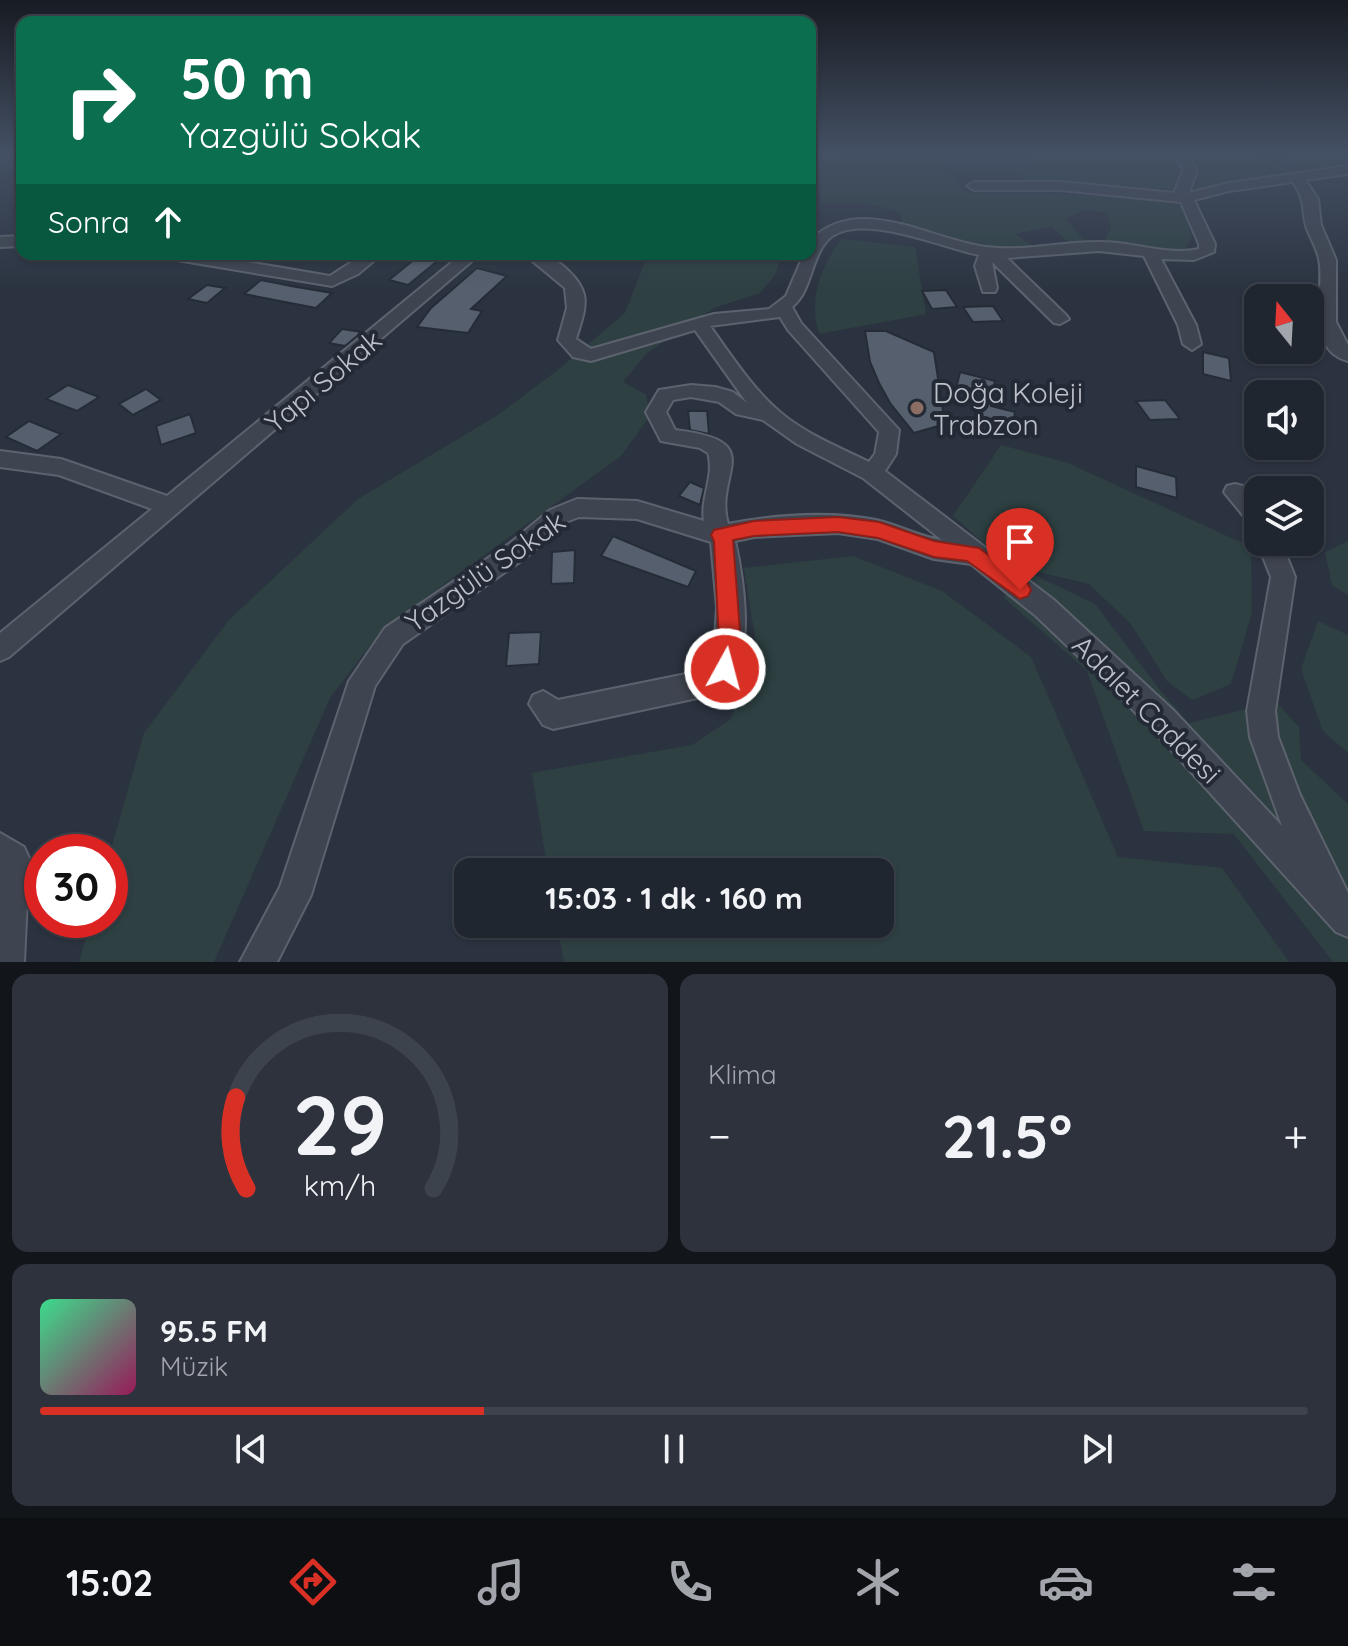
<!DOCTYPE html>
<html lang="tr">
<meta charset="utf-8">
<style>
body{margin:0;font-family:Quicksand,sans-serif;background:#2d323c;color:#f1f3f6;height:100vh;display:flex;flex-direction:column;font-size:30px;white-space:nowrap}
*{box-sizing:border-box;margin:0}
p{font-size:26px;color:#a2a5ab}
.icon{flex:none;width:44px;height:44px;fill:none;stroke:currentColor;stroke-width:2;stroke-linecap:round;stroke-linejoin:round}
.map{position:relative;height:962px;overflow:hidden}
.side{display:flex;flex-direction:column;gap:12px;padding:12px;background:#12151a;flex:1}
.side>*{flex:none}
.top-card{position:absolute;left:16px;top:16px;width:800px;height:244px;border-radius:16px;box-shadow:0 2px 6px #0004,0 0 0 2px #3d434c;background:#0b6e4f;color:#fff;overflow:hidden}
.needle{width:52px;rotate:342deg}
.fabs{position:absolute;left:1244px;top:284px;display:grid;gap:16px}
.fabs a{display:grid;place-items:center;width:80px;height:80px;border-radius:16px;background:#202630;box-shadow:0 2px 6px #0004,0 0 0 2px #3d434c;font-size:40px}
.speed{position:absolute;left:24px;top:834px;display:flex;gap:16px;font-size:40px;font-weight:700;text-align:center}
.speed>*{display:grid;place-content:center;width:104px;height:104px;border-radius:50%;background:#202630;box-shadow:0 2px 6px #0004,0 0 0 2px #3d434c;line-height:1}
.speed .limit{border:12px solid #d22;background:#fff;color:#111}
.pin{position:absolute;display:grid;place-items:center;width:68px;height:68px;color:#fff;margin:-82px -34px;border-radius:50% 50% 50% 0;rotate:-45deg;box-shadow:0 0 8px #0007}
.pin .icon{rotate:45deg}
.me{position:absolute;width:88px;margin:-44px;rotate:7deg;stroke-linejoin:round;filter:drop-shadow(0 0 6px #0008)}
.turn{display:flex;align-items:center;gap:28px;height:168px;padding:0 32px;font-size:36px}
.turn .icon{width:104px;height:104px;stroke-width:2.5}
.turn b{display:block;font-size:56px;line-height:68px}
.then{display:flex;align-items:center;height:76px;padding:0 32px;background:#0003;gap:16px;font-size:30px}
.big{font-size:60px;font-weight:700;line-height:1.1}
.side .widget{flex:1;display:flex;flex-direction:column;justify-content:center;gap:12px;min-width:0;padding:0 28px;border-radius:16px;background:#2d323c}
.side .dial{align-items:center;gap:0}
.dial svg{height:208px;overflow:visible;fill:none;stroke:#3d434c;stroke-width:7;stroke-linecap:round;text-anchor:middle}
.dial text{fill:#f1f3f6;stroke:none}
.song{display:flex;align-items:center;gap:24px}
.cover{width:96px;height:96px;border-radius:12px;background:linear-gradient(135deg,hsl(150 70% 55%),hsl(330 70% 35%))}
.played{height:8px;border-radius:4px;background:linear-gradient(90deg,#d93025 35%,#3d434c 35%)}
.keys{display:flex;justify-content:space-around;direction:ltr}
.heat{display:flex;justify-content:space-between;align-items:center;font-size:44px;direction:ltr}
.side .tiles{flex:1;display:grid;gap:12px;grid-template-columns:1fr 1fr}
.widget:last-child{grid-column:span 2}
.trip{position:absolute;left:454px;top:858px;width:440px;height:80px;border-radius:16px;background:#202630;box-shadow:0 2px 6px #0004,0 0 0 2px #3d434c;font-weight:700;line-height:80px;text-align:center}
.tabs{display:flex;height:128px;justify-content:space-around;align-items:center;background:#0d0f13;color:#a2a5ab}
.tabs .icon{width:56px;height:56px}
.tabs .on{color:#d93025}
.tabs b{font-size:36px;color:#f1f3f6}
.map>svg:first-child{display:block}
.green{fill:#2e4042}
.building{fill:#565f6d;stroke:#252c38;stroke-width:2}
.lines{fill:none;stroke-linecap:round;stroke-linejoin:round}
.minor-casing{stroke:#5d636e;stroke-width:4}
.minor{fill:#3f4550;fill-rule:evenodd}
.route{fill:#d93025;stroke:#8d1f18;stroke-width:2}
.education-dot{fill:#8d6e63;stroke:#232a36;stroke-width:3}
.labels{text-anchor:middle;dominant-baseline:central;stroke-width:8;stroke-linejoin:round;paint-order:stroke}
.street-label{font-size:28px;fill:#bcc1ca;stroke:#232a36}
.poi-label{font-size:28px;fill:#bcc1ca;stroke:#232a36;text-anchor:start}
</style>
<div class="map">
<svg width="1348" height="962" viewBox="0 0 1348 962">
<rect width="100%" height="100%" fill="#2b3340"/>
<!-- green -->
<g class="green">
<path d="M820,155L938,160L966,193C1038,195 1111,192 1182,206L1192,237L1184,250H1139L1104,241L1111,228L1107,213L1085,210L1065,218L1086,242L1071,244L1051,227L1015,234L1033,246L997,250L903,229L900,213C873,201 849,203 820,204Z"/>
<path d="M1032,155H1172C1179,168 1180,176 1172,189L1031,185L1020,176L1016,168L1039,166Z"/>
<polygon points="1190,155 1255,155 1294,172 1194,191 1199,182"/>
<polygon points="1278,155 1348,155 1348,167 1305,168"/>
<path d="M841,239L915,247L926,314L819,334C808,297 821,268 841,239Z"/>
<polygon points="648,254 782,254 775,275 760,293 714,308 647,353 623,382 646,395 650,416 621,456 425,598 372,643 330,698 214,962 79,962 91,920 110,920 110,853 144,733 229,620 358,499 498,415 559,369 625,313"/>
<polygon points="1001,445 1068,463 1251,547 1252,612 1231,684 1192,700 1167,681 1131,624 1089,584 1009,565 953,516"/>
<polygon points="1348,541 1348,595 1332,585 1325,552"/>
<polygon points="853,556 942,591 1031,657 1118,857 1222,868 1289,962 564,962 557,924 880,924 880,872 548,872 532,773 692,745 731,719 757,651 744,568"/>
<polygon points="1030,573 1095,604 1160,690 1189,723 1276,702 1299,727 1301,760 1348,804 1348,962 1333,962 1234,834 1144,831 1087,671 1003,597"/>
<polygon points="1318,621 1348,635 1348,753 1323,731 1301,669"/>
</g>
<!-- building -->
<g class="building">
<polygon points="421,254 446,254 408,285 389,280"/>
<polygon points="477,268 507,276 471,309 482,311 468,333 417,327 431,308"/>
<polygon points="261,280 291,286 332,293 316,308 244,294"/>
<polygon points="207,285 225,288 207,303 188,299"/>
<polygon points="946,290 957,307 932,309 922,291"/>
<polygon points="993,306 1003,321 973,322 963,307"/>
<polygon points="342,329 362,332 345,346 329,343"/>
<polygon points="865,331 886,331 934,352 945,424 914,433 890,403 879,383 870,362"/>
<polygon points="1203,352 1229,358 1231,381 1203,374"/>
<polygon points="960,372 995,381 991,406 1015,412 1012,431 974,421 979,395 956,389"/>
<polygon points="68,385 99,397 77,411 46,399"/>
<polygon points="146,389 161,400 133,415 119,404"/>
<polygon points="1165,400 1180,419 1150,420 1136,401"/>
<polygon points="688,411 707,411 709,434 690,430"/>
<polygon points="190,414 196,433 161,445 156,426"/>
<polygon points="29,421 61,434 37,451 6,437"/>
<polygon points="1136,466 1176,477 1177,498 1136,487"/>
<polygon points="690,482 704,488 700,505 679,496"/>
<polygon points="613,536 696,571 688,587 601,556"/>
<polygon points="575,550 574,583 551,584 552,552"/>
<polygon points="541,632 539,664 506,666 509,633"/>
</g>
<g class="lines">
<defs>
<g id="minor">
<path d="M1174,155H1187L1197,170L1189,193L1229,183L1348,166V174L1305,180L1318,199L1321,225L1336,260V322L1348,345V361C1303,349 1326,288 1319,259C1317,249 1311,239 1307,229C1300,208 1308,205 1293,182L1229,191L1194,200L1215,244L1214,252L1194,260L1161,259L1196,325L1201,344L1192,350L1183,344L1178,325L1144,256L1099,251L1007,258L1066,315L1069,319L1060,324L1054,323L992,262L997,288L995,292H983L975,266L979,255C943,248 853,208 826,242C810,261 812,291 792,307L801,323L899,430L896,454L885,471L1054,600L1174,711L1282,826L1250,737L1247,711L1271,577L1257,542H1281L1295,577L1275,711L1278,737L1300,795L1348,893V937L1336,932L1154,731L1099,676L1036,616L971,564L934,559L878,539L838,533L754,537L735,541C744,581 752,640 735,678L702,697L553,729L543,725L529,704L533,695L543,691L558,700L696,672L713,662L714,654L717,607L711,542L637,519L579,517L566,522L525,558L403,644L375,686L311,895L277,962H240L280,887L349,681L385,628L509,544L550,510L577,499L637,501L704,521C700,498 715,476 708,453L700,448L661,441L646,412L659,390L691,385L715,387L733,392L747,403L695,330L591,361L573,357L558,340L567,308L565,288L524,254C530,254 538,253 543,254C558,259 581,279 584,295C587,309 580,325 576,339L591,349L714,314L769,309L786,296L804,254H810L812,239C860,193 931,240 986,247C1024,252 1063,241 1102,242C1134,242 1166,256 1199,249V244L1181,202L1061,190H974L967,186L974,182H1061L1174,193L1183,170ZM780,317L788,330L879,432L875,454L869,462C840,448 811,436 786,417C755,393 733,358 710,326ZM691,397L719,402L736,414L763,420L797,444L863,478L942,540C919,537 899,525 876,520C829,511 775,515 728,524C713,473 771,441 675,430L666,412L673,400Z"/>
<polygon points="22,236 22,246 0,247 0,237"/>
<polygon points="163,254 200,254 330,276 364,254 382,254 358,274 332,286 171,259"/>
<polygon points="462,254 480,254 9,657 0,661 0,633 152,509 59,475 0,467 0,451 61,459 167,496"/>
<polygon points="1235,484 1243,486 1258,503 1258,527 1250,524 1224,492 1227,486"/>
<polygon points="0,833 24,847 29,858 24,962 0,962"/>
</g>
</defs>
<!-- minor casing -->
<use href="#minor" class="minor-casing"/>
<!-- minor -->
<use href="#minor" class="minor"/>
</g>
<!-- sky -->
<linearGradient id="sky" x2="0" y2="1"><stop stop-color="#181c23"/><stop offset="0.53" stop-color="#445064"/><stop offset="1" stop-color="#445064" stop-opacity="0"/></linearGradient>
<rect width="1348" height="290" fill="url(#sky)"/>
<!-- route -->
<polygon class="route" points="838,517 879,522 934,541 979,548 1028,584 1031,590 1028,596 1020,599 967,561 934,557 878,538 838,532 754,536 733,540 741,644 733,676 725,679 717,676 713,669 719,644 714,541 711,535 714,530 754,521"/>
<!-- markers -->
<circle class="education-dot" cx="917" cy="408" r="8"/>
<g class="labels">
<!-- street labels -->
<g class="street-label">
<text transform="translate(323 381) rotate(-40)">Yapı Sokak</text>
<text transform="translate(485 571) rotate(-35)">Yazgülü Sokak</text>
<text transform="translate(1147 709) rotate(45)">Adalet Caddesi</text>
</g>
<!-- poi labels -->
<g class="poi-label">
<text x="933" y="392">Doğa Koleji<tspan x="933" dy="32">Trabzon</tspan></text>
</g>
</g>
</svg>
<div class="fabs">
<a><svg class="needle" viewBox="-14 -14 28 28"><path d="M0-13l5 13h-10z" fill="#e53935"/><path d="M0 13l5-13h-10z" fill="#a2a5ab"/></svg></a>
<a><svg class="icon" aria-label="sound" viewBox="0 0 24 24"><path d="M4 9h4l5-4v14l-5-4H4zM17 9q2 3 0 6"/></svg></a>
<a><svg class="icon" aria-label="layers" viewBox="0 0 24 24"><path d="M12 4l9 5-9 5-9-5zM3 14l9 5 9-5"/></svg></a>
</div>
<div class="speed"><div class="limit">30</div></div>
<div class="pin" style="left:1020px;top:590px;background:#d93025"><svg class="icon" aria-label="arrive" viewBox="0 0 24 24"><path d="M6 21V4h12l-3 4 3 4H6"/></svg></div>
<svg class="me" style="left:725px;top:669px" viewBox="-20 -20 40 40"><circle r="17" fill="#d93025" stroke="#fff" stroke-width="3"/><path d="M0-11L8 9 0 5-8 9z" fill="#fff"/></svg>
<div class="trip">15:03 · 1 dk · 160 m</div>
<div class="top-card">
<div class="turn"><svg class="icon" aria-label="right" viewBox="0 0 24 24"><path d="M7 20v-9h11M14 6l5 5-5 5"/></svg><div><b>50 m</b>Yazgülü Sokak</div></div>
<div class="then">Sonra<svg class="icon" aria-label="ahead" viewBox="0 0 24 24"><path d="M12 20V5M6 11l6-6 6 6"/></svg></div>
</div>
</div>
<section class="side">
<div class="tiles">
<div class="widget dial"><svg viewBox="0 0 100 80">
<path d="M14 69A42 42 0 1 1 86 69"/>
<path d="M14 69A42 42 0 0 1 10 34" stroke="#d93025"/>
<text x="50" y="56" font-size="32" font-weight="700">29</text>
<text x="50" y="72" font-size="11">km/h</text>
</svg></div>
<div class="widget"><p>Klima</p>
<div class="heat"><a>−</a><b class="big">21.5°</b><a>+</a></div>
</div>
<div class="widget">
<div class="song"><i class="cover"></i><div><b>95.5 FM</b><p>Müzik</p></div></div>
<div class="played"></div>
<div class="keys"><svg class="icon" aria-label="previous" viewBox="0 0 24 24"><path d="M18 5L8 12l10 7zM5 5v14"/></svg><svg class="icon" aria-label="pause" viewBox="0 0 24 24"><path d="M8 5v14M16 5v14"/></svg><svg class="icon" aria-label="next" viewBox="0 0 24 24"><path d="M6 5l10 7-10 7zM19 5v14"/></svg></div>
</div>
</div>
</section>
<nav class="tabs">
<b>15:02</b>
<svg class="icon on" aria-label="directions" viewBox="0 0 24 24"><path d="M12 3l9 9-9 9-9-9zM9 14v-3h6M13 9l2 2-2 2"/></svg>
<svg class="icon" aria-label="music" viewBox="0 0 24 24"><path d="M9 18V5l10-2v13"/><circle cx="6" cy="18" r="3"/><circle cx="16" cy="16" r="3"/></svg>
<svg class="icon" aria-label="phone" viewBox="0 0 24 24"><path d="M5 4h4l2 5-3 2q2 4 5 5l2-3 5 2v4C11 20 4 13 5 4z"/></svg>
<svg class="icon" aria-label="climate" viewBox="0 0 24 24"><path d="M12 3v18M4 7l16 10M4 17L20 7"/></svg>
<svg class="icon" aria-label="car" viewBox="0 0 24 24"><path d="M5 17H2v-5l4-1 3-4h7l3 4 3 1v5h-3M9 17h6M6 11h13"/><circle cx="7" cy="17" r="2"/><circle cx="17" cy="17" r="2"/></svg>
<svg class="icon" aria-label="filters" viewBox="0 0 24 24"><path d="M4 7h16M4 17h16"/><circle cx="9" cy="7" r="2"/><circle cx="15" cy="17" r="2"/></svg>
</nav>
